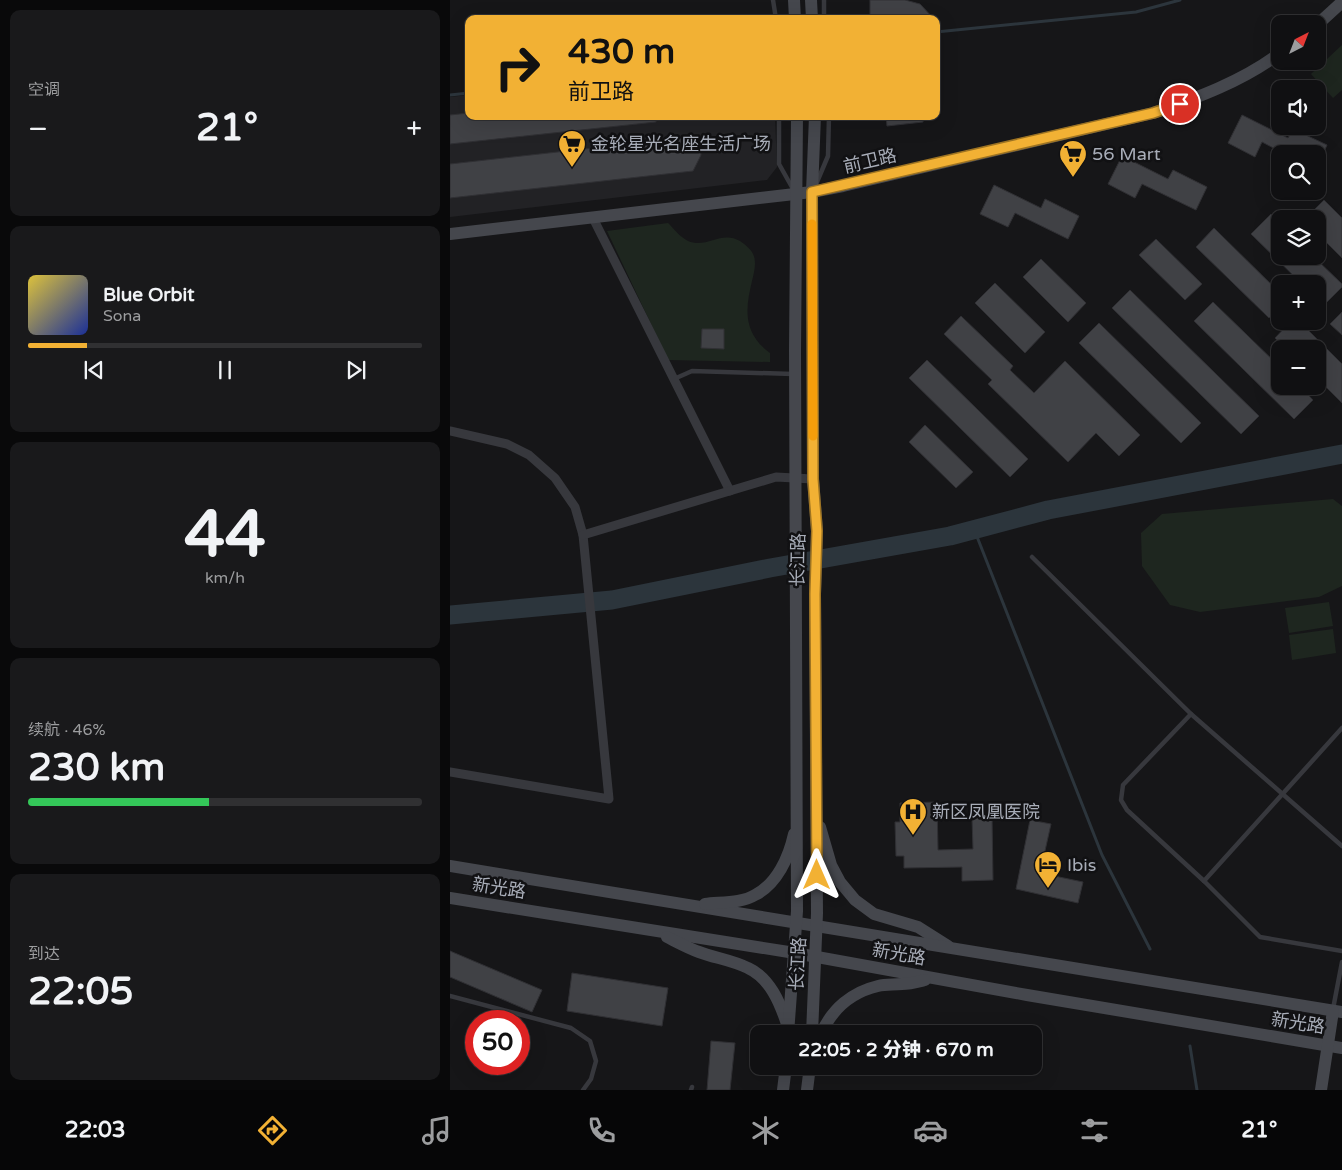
<!DOCTYPE html>
<html lang="zh">
<meta charset="utf-8">
<style>
body{margin:0;font-family:"Varela Round","Noto Sans SC",sans-serif;background:#19191b;color:#f1f3f6;height:100vh;display:flex;flex-direction:column;font-size:19px;white-space:nowrap}
*{box-sizing:border-box;margin:0}
p{font-size:16px;color:#9c9d9f}
.icon{flex:none;width:28px;height:28px;fill:none;stroke:currentColor;stroke-width:2;stroke-linecap:round;stroke-linejoin:round}
.map{position:relative;flex:1;overflow:hidden}
.details{display:flex;flex-direction:column;gap:10px;padding:10px;background:#09090a;width:450px}
.details>*{flex:none}
.banner{position:absolute;left:15px;top:15px;width:475px;height:105px;border-radius:10px;box-shadow:0 5px 20px #0002,0 0 0 1px #303032;background:#f2b134;color:#111;overflow:hidden}
.needle{width:32px;rotate:42deg}
.controls{position:absolute;left:821px;top:15px;display:grid;gap:10px}
.controls a{display:grid;place-items:center;width:55px;height:55px;border-radius:10px;background:#101012;box-shadow:0 5px 20px #0002,0 0 0 1px #303032;font-size:25px}
.speed{position:absolute;left:15px;top:1010px;display:flex;gap:10px;font-size:25px;font-weight:700;text-align:center}
.speed>*{display:grid;place-content:center;width:65px;height:65px;border-radius:50%;background:#101012;box-shadow:0 5px 20px #0002,0 0 0 1px #303032;line-height:1}
.speed .limit{border:8px solid #d22;background:#fff;color:#111}
.pin{position:absolute;display:grid;place-items:center;width:42px;height:42px;color:#fff;margin:-21px;border:2px solid #fff;border-radius:50%;box-shadow:0 1px 5px #0007}
.me{position:absolute;width:55px;margin:-28px;rotate:0deg;stroke-linejoin:round;filter:drop-shadow(0 0 4px #0008)}
.turn{display:flex;align-items:center;gap:18px;height:105px;padding:0 20px;font-size:22px}
.turn .icon{width:65px;height:65px;stroke-width:2.5}
.turn b{display:block;font-size:35px;line-height:42px}
.big{font-size:38px;font-weight:800;line-height:1.1}
.details .tile{flex:1;display:flex;flex-direction:column;justify-content:center;gap:8px;min-width:0;padding:0 18px;border-radius:10px;background:#19191b}
.details .dial{align-items:center;gap:0}
.dial b{font-size:65px;line-height:1}
.song{display:flex;align-items:center;gap:15px}
.cover{width:60px;height:60px;border-radius:8px;background:linear-gradient(135deg,hsl(50 70% 55%),hsl(230 70% 35%))}
.played{height:5px;border-radius:2px;background:linear-gradient(90deg,#f2b134 15%,#303032 15%)}
.keys{display:flex;justify-content:space-around;direction:ltr}
.heat{display:flex;justify-content:space-between;align-items:center;font-size:28px;direction:ltr}
.charge{height:8px;border-radius:4px;background:linear-gradient(90deg,#34c759 46%,#303032 0)}
.trip{position:absolute;left:300px;top:1025px;width:292px;height:50px;border-radius:10px;background:#101012;box-shadow:0 5px 20px #0002,0 0 0 1px #303032;font-weight:800;line-height:50px;text-align:center}
.tab-bar{display:flex;height:80px;justify-content:space-around;align-items:center;background:#060607;color:#9c9d9f}
.tab-bar .icon{width:35px;height:35px}
.tab-bar .selected{color:#f2b134}
.tab-bar b{font-size:22px;color:#f1f3f6}
main{display:flex;flex:1;min-height:0}
.map>svg:first-child{display:block}
.built{fill:#222225}
.green{fill:#1e261f}
.lines{fill:none;stroke-linecap:round;stroke-linejoin:round}
.stream{stroke:#2c353c;stroke-width:3}
.river{stroke:#2c353c;stroke-width:19}
.building{fill:#404145;stroke:#303034}
.lane{stroke:#37383d;stroke-width:4.5}
.street{stroke:#37383d;stroke-width:9}
.secondary{stroke:#45474d;stroke-width:12}
.route-casing{stroke:#9d7322;stroke-width:12}
.route{stroke:#f2b134;stroke-width:9}
.slow{stroke:#f59e0b;stroke-width:9}
.labels{text-anchor:middle;dominant-baseline:central;stroke-width:5;stroke-linejoin:round;paint-order:stroke}
.poi-label{font-size:18px;fill:#a8adb8;stroke:#111113;text-anchor:start}
.street-label{font-size:18px;fill:#a8adb8;stroke:#111113}
</style>
<main>
<section class="details">
<div class="tile"><p>空调</p>
<div class="heat"><a>−</a><b class="big">21°</b><a>+</a></div>
</div>
<div class="tile">
<div class="song"><i class="cover"></i><div><b>Blue Orbit</b><p>Sona</p></div></div>
<div class="played"></div>
<div class="keys"><svg class="icon" aria-label="previous" viewBox="0 0 24 24"><path d="M18 5L8 12l10 7zM5 5v14"/></svg><svg class="icon" aria-label="pause" viewBox="0 0 24 24"><path d="M8 5v14M16 5v14"/></svg><svg class="icon" aria-label="next" viewBox="0 0 24 24"><path d="M6 5l10 7-10 7zM19 5v14"/></svg></div>
</div>
<div class="tile dial"><b>44</b><p>km/h</p></div>
<div class="tile"><p>续航 · 46%</p><b class="big">230 km</b><div class="charge"></div></div>
<div class="tile"><p>到达</p><b class="big">22:05</b></div>
</section>
<div class="map">
<svg width="892" height="1090" viewBox="0 0 892 1090">
<rect width="100%" height="100%" fill="#161618"/>
<!-- built -->
<polygon class="built" points="19,95 19,116 325,116 327,167 317,180 0,217 0,97"/>
<!-- green -->
<g class="green">
<polygon points="892,45 892,90 883,98 861,74"/>
<path d="M218,223C224,229 230,237 238,241C257,249 271,230 290,241C294,244 301,249 303,254C307,262 304,273 302,281C295,310 293,333 320,353V362L218,360L157,231Z"/>
<polygon points="883,499 892,506 892,586 869,597 750,612 720,605 692,566 691,533 712,514"/>
<polygon points="879,602 883,626 839,633 835,608"/>
<polygon points="883,629 886,653 842,660 839,635"/>
</g>
<g class="lines">
<!-- stream -->
<g class="stream">
<polyline points="486,32 686,12 730,0"/>
<polyline points="0,95 19,93"/>
<polyline points="524,529 652,855 700,949"/>
<polyline points="740,1046 747,1090"/>
</g>
<!-- river -->
<polyline class="river" points="0,615 162,600 320,568 500,536 598,510 892,454"/>
</g>
<!-- building -->
<g class="building">
<polygon points="420,0 455,0 470,4 484,19 420,19"/>
<polygon points="19,113 19,116 206,116 206,122 0,144 0,115"/>
<polygon points="792,115 838,138 843,129 877,145 873,154 835,154 812,142 805,157 778,143"/>
<polygon points="436,116 473,116 473,122 437,126"/>
<polygon points="233,138 250,147 251,155 243,171 0,198 0,164"/>
<polygon points="672,156 718,179 723,170 757,187 746,210 692,184 685,198 658,184"/>
<polygon points="544,185 591,208 595,199 629,216 618,239 565,213 558,227 530,214"/>
<polygon points="874,200 892,218 892,258 868,234 868,219 855,219"/>
<polygon points="821,214 830,224 830,256 863,256 892,284 892,287 874,305 868,299 868,284 852,284 801,234"/>
<polygon points="764,228 830,293 830,307 819,318 746,247"/>
<polygon points="706,239 752,284 735,300 689,255"/>
<polygon points="591,259 636,303 618,322 573,277"/>
<polygon points="545,283 595,332 575,353 525,303"/>
<polygon points="680,290 809,416 791,434 662,308"/>
<polygon points="763,302 830,367 830,386 850,386 863,400 844,419 744,321"/>
<polygon points="892,312 892,335 880,324"/>
<polygon points="511,316 563,366 560,370 584,393 615,361 690,435 669,456 646,433 618,462 538,384 542,380 494,334"/>
<polygon points="841,321 849,321 892,364 892,403 868,379 868,349 836,349 825,338"/>
<polygon points="649,323 751,423 731,443 629,343"/>
<polygon points="252,329 274,329 274,349 251,348"/>
<polygon points="477,360 578,459 560,477 459,378"/>
<polygon points="475,425 523,472 506,488 459,442"/>
<polygon points="487,802 488,850 523,849 522,818 542,817 543,880 512,881 512,867 454,868 454,856 446,856 445,822 450,822 450,803"/>
<polygon points="580,820 601,824 590,873 633,882 628,903 566,889"/>
<polygon points="0,951 92,990 82,1012 0,977"/>
<polygon points="122,973 218,988 212,1026 117,1011"/>
<polygon points="261,1041 285,1043 280,1090 257,1090"/>
</g>
<g class="lines">
<!-- lane -->
<g class="lane">
<polyline points="323,0 326,19"/>
<polyline points="374,19 374,0"/>
<polyline points="329,116 329,164 343,189"/>
<polyline points="367,182 378,156 379,116"/>
<polyline points="224,379 242,371 343,374"/>
<polyline points="582,557 741,714 892,846"/>
<polyline points="741,714 673,785 671,800 677,810 754,881 810,937 892,951"/>
<polyline points="754,881 892,728"/>
<polyline points="0,996 121,1028 140,1041 146,1061 141,1079 133,1090"/>
<polyline points="883,1009 892,962"/>
<polyline points="241,1090 242,1087"/>
</g>
<!-- street -->
<g class="street">
<polyline points="143,218 280,491"/>
<polyline points="0,431 57,444 79,455 105,478 125,507 133,535 159,799 0,772"/>
<polyline points="133,535 326,477 363,479"/>
</g>
<!-- secondary -->
<g class="secondary">
<polyline points="344,0 345,19"/>
<polyline points="361,0 362,19"/>
<polyline points="868,24 892,2"/>
<path d="M0,234L362,192L393,186L703,113C747,98 793,81 830,53"/>
<polyline points="370,827 381,865 390,882 405,900 424,914 468,927 498,946"/>
<polyline points="0,866 892,1012"/>
<polyline points="0,898 345,953 577,995 892,1048"/>
<path d="M255,904C271,902 292,903 305,895C327,884 339,857 344,834"/>
<path d="M217,937C227,942 238,948 249,952C265,958 282,960 298,968C320,978 330,1003 337,1024"/>
<polyline points="338,1034 347,911 345,351 347,116"/>
<polyline points="362,1034 367,913 365,594 367,531 363,479 362,192 365,116"/>
<path d="M371,1034C382,1009 402,992 428,986C436,984 444,985 452,984C460,984 467,982 475,980"/>
<polyline points="333,1090 336,1066"/>
<polyline points="357,1090 360,1066"/>
<polyline points="871,1090 883,1011"/>
</g>
</g>
<g class="lines">
<defs>
<polyline id="route" points="367,875 365,594 367,531 363,479 362,192 703,113 730,104"/>
</defs>
<!-- route casing -->
<use href="#route" class="route-casing"/>
<!-- route -->
<use href="#route" class="route"/>
<!-- slow -->
<polyline class="slow" points="362,224 363,436"/>
</g>
<!-- icons -->
<defs>
<symbol id="supermarket-pin" viewBox="-11 -11 22 30"><path d="M0 17L-7.5 6A9.5 9.5 0 1 1 7.5 6Z" fill="#f2b134" stroke="#111113"/><path d="M-6-5.5h2.5l.6 2H6L4.5 2H-2.5L-4.4-4H-6ZM-1.5 3.2a1.3 1.3 0 1 0 .1 0ZM3 3.2a1.3 1.3 0 1 0 .1 0Z" fill="#111"/></symbol>
<symbol id="hospital-pin" viewBox="-11 -11 22 30"><path d="M0 17L-7.5 6A9.5 9.5 0 1 1 7.5 6Z" fill="#f2b134" stroke="#111113"/><path d="M-5-5h3v3.5h4V-5h3V5h-3V1.5h-4V5h-3Z" fill="#111"/></symbol>
<symbol id="hotel-pin" viewBox="-11 -11 22 30"><path d="M0 17L-7.5 6A9.5 9.5 0 1 1 7.5 6Z" fill="#f2b134" stroke="#111113"/><path d="M-6-4.5h1.5V1H6V5H4.5V3h-9V5H-6ZM-4 0a1.8 1.8 0 1 1 3.6 0ZM.5 0V-2.5h3Q6-2.5 6 0Z" fill="#111"/></symbol>
</defs>
<g fill-rule="evenodd">
<use href="#supermarket-pin" x="106" y="128" width="32" height="43"/>
<use href="#supermarket-pin" x="607" y="138" width="32" height="43"/>
<use href="#hospital-pin" x="447" y="796" width="32" height="43"/>
<use href="#hotel-pin" x="582" y="849" width="32" height="43"/>
</g>
<g class="labels">
<!-- poi labels -->
<g class="poi-label">
<text x="141" y="144">金轮星光名座生活广场</text>
<text x="642" y="154">56 Mart</text>
<text x="482" y="812">新区凤凰医院</text>
<text x="617" y="865">Ibis</text>
</g>
<!-- street labels -->
<g class="street-label">
<text transform="translate(420 161) rotate(-13)">前卫路</text>
<text transform="translate(348 560) rotate(-89)">长江路</text>
<text transform="translate(49 888) rotate(9)">新光路</text>
<text transform="translate(449 954) rotate(10)">新光路</text>
<text transform="translate(348 964) rotate(-87)">长江路</text>
<text transform="translate(848 1023) rotate(9)">新光路</text>
</g>
</g>
</svg>
<div class="controls">
<a><svg class="needle" viewBox="-14 -14 28 28"><path d="M0-13l5 13h-10z" fill="#e53935"/><path d="M0 13l5-13h-10z" fill="#9c9d9f"/></svg></a>
<a><svg class="icon" aria-label="sound" viewBox="0 0 24 24"><path d="M4 9h4l5-4v14l-5-4H4zM17 9q2 3 0 6"/></svg></a>
<a><svg class="icon" aria-label="search" viewBox="0 0 24 24"><circle cx="10" cy="10" r="6"/><path d="M15 15l6 6"/></svg></a>
<a><svg class="icon" aria-label="layers" viewBox="0 0 24 24"><path d="M12 4l9 5-9 5-9-5zM3 14l9 5 9-5"/></svg></a>
<a>+</a>
<a>−</a>
</div>
<div class="speed"><div class="limit">50</div></div>
<div class="pin" style="left:730px;top:104px;background:#d93025"><svg class="icon" aria-label="arrive" viewBox="0 0 24 24"><path d="M6 21V4h12l-3 4 3 4H6"/></svg></div>
<svg class="me" style="left:367px;top:875px" viewBox="-20 -20 40 40"><path d="M0-17L14 15 0 8-14 15z" fill="#f2b134" stroke="#fff" stroke-width="4"/></svg>
<div class="trip">22:05 · 2 分钟 · 670 m</div>
<div class="banner">
<div class="turn"><svg class="icon" aria-label="right" viewBox="0 0 24 24"><path d="M7 20v-9h11M14 6l5 5-5 5"/></svg><div><b>430 m</b>前卫路</div></div>
</div>
</div>
</main>
<nav class="tab-bar">
<b>22:03</b>
<svg class="icon selected" aria-label="directions" viewBox="0 0 24 24"><path d="M12 3l9 9-9 9-9-9zM9 14v-3h6M13 9l2 2-2 2"/></svg>
<svg class="icon" aria-label="music" viewBox="0 0 24 24"><path d="M9 18V5l10-2v13"/><circle cx="6" cy="18" r="3"/><circle cx="16" cy="16" r="3"/></svg>
<svg class="icon" aria-label="phone" viewBox="0 0 24 24"><path d="M5 4h4l2 5-3 2q2 4 5 5l2-3 5 2v4C11 20 4 13 5 4z"/></svg>
<svg class="icon" aria-label="climate" viewBox="0 0 24 24"><path d="M12 3v18M4 7l16 10M4 17L20 7"/></svg>
<svg class="icon" aria-label="car" viewBox="0 0 24 24"><path d="M5 17H2v-5l4-1 3-4h7l3 4 3 1v5h-3M9 17h6M6 11h13"/><circle cx="7" cy="17" r="2"/><circle cx="17" cy="17" r="2"/></svg>
<svg class="icon" aria-label="filters" viewBox="0 0 24 24"><path d="M4 7h16M4 17h16"/><circle cx="9" cy="7" r="2"/><circle cx="15" cy="17" r="2"/></svg>
<b>21°</b>
</nav>
